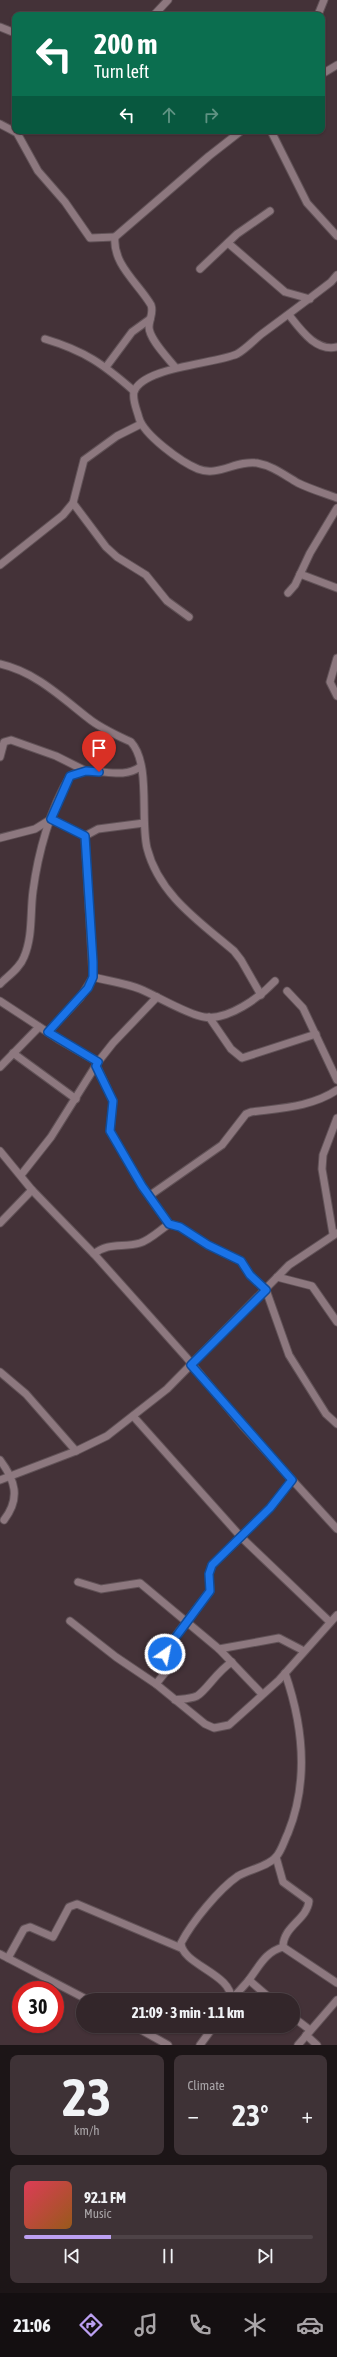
<!DOCTYPE html>
<meta charset="utf-8">
<style>
body{margin:0;font-family:"Asap Condensed",sans-serif;background:#3e3236;color:#f1f3f6;height:100vh;display:flex;flex-direction:column;font-size:15px;white-space:nowrap}
*{box-sizing:border-box;margin:0}
p{font-size:13px;color:#a9a5a8}
.icon{flex:none;width:22px;height:22px;fill:none;stroke:currentColor;stroke-width:2;stroke-linecap:round;stroke-linejoin:round}
.map{position:relative;height:2045px;overflow:hidden}
.panel{display:flex;flex-direction:column;gap:10px;padding:10px;background:#1c1517;flex:1}
.panel>*{flex:none}
.top-card{position:absolute;left:12px;top:12px;width:313px;height:122px;border-radius:8px;box-shadow:0 1px 3px #0004,0 0 0 1px #4e4347;background:#0b6e4f;color:#fff;overflow:hidden}
.speed{position:absolute;left:12px;top:1981px;display:flex;gap:8px;font-size:20px;font-weight:700;text-align:center}
.speed>*{display:grid;place-content:center;width:52px;height:52px;border-radius:50%;background:#33262a;box-shadow:0 1px 3px #0004,0 0 0 1px #4e4347;line-height:1}
.speed .limit{border:6px solid #d22;background:#fff;color:#111}
.pin{position:absolute;display:grid;place-items:center;width:34px;height:34px;color:#fff;margin:-41px -17px;border-radius:50% 50% 50% 0;rotate:-45deg;box-shadow:0 0 4px #0007}
.pin .icon{rotate:45deg}
.me{position:absolute;width:44px;margin:-22px;rotate:33deg;stroke-linejoin:round;filter:drop-shadow(0 0 3px #0008)}
.turn{display:flex;align-items:center;gap:14px;height:84px;padding:0 16px;font-size:18px}
.turn .icon{width:52px;height:52px;stroke-width:2.5}
.turn b{display:block;font-size:28px;line-height:34px}
.lanes{display:flex;align-items:center;height:38px;padding:0 16px;background:#0003;justify-content:center;gap:20px;direction:ltr}
.lanes .off{opacity:.35}
.big{font-size:30px;font-weight:700;line-height:1.1}
.panel .widget{flex:1;display:flex;flex-direction:column;justify-content:center;gap:6px;min-width:0;padding:0 14px;border-radius:8px;background:#3e3236}
.panel .dial{align-items:center;gap:0}
.dial b{font-size:52px;line-height:1}
.song{display:flex;align-items:center;gap:12px}
.cover{width:48px;height:48px;border-radius:6px;background:linear-gradient(135deg,hsl(350 70% 55%),hsl(30 70% 35%))}
.played{height:4px;border-radius:2px;background:linear-gradient(90deg,#bca0f2 30%,#4e4347 30%)}
.keys{display:flex;justify-content:space-around;direction:ltr}
.heat{display:flex;justify-content:space-between;align-items:center;font-size:22px;direction:ltr}
.panel .tiles{flex:1;display:grid;gap:10px;grid-template-columns:1fr 1fr}
.widget:last-child{grid-column:span 2}
.trip{position:absolute;left:76px;top:1993px;width:224px;height:40px;border-radius:20px;background:#33262a;box-shadow:0 1px 3px #0004,0 0 0 1px #4e4347;font-weight:700;line-height:40px;text-align:center}
.tabs{display:flex;height:64px;justify-content:space-around;align-items:center;background:#140f11;color:#a9a5a8}
.tabs .icon{width:28px;height:28px}
.tabs .on{color:#bca0f2}
.tabs b{font-size:18px;color:#f1f3f6}
.map>svg:first-child{display:block}
.lines{fill:none;stroke-linecap:round;stroke-linejoin:round}
.minor-casing{stroke:#615257;stroke-width:9}
.minor{stroke:#8d787f;stroke-width:7}
.route-casing{stroke:#114b97;stroke-width:10}
.route{stroke:#1a73e8;stroke-width:7}
</style>
<div class="map">
<svg width="337" height="2045" viewBox="0 0 337 2045">
<rect width="100%" height="100%" fill="#443238"/>
<g class="lines">
<defs>
<g id="minor">
<polyline points="154,15 168,0"/>
<polyline points="318,15 324,0"/>
<polyline points="0,27 15,33"/>
<polyline points="322,74 337,65"/>
<polyline points="0,124 17,133 38,171 65,202 90,238 115,237"/>
<polyline points="271,131 307,203 337,236"/>
<polyline points="228,243 285,292 310,299"/>
<polyline points="200,269 237,234 270,211"/>
<path d="M337,275L331,282C309,299 286,316 263,333C255,339 246,349 237,354C215,364 142,367 134,392C132,400 137,410 139,418C144,435 181,462 198,469C218,477 236,460 257,463C273,466 284,475 298,483C310,489 324,493 337,498"/>
<path d="M289,315C301,330 316,352 337,347"/>
<path d="M45,339C85,351 103,364 134,391"/>
<polyline points="106,367 132,332 150,319"/>
<path d="M175,367C168,358 149,339 149,327C149,319 154,313 151,305C139,284 112,264 115,237L209,156L241,131"/>
<polyline points="73,503 106,547 117,557 146,575 167,601 189,617"/>
<polyline points="0,565 63,515 73,503 84,460 117,436 141,424"/>
<polyline points="300,574 337,588"/>
<polyline points="288,593 295,585 310,553 337,508"/>
<polyline points="337,658 330,682 337,696"/>
<path d="M0,664C35,672 60,696 88,718C100,728 116,735 131,742C151,764 140,819 147,848C159,895 200,922 234,951L241,960L261,995"/>
<polyline points="0,757 4,742 11,740 56,756 86,771"/>
<polyline points="0,838 35,829 51,819 85,836"/>
<path d="M93,977C108,981 125,983 140,989C157,996 188,1015 204,1017C228,1021 260,997 275,981"/>
<path d="M0,984C8,976 20,968 24,957C33,936 30,913 33,891C38,853 50,809 70,776C92,763 119,782 140,767"/>
<polyline points="287,991 303,1008 337,1080"/>
<polyline points="0,1001 58,1039 98,1062"/>
<polyline points="209,1017 231,1049 242,1058 316,1034"/>
<polyline points="48,1032 80,998 93,977 85,836 98,829 144,823"/>
<polyline points="13,1053 76,1099"/>
<polyline points="96,1065 113,1101 110,1131 142,1186 169,1224"/>
<polyline points="0,1067 39,1027"/>
<polyline points="0,1151 32,1190 94,1254 186,1357 242,1425 337,1529"/>
<polyline points="21,1175 51,1137 98,1062 113,1043 157,997"/>
<path d="M149,1196L222,1145L246,1114L251,1112C280,1108 312,1107 337,1090"/>
<polyline points="0,1223 32,1190"/>
<polyline points="333,1234 322,1169 323,1155 337,1118"/>
<path d="M94,1254C108,1242 123,1248 140,1243C150,1240 160,1230 169,1224L180,1227L208,1245L241,1261L250,1275L266,1290L289,1355L326,1414L337,1424"/>
<polyline points="277,1277 312,1286 337,1322"/>
<polyline points="0,1372 26,1394 76,1451"/>
<polyline points="133,1416 241,1537 330,1622"/>
<path d="M0,1460C15,1480 21,1498 4,1520"/>
<polyline points="0,1480 76,1451 107,1436 167,1389 289,1265 337,1233"/>
<polyline points="78,1582 101,1589 140,1583 219,1649 279,1638 304,1651"/>
<polyline points="70,1621 116,1657 156,1684 205,1724 214,1728 229,1725 279,1680 337,1615"/>
<polyline points="219,1649 262,1694"/>
<polyline points="156,1684 168,1669 165,1650 210,1591 209,1574 212,1565 270,1508 292,1480"/>
<path d="M175,1700C182,1699 190,1699 197,1696C207,1690 217,1671 232,1662"/>
<path d="M276,1857L283,1882L309,1901C307,1920 283,1926 283,1947"/>
<polyline points="0,1954 88,2000"/>
<polyline points="8,1958 24,1929 30,1927 53,1937 69,1907 77,1904 181,1948"/>
<polyline points="249,1980 272,2000"/>
<path d="M232,1999C237,1993 243,1987 248,1981C259,1967 265,1952 283,1947L337,1983"/>
<path d="M231,2000C233,1974 182,1965 181,1943C192,1922 219,1889 238,1876C250,1869 267,1867 276,1857C282,1850 284,1841 288,1833C309,1781 303,1725 285,1673"/>
<polyline points="293,2017 310,2030"/>
<polyline points="134,2026 168,2045"/>
<polyline points="306,2035 317,2045"/>
<polyline points="200,2045 214,2026"/>
<polyline points="298,2045 337,2000"/>
</g>
</defs>
<!-- minor casing -->
<use href="#minor" class="minor-casing"/>
<!-- minor -->
<use href="#minor" class="minor"/>
</g>
<g class="lines">
<defs>
<polyline id="route" points="99,772 86,771 70,776 51,819 85,836 93,962 93,977 88,988 48,1032 98,1062 96,1066 113,1101 110,1131 142,1186 169,1224 180,1227 208,1245 241,1261 250,1275 266,1290 191,1365 292,1480 270,1508 212,1565 209,1574 210,1591 175,1638 166,1646 165,1654"/>
</defs>
<!-- route casing -->
<use href="#route" class="route-casing"/>
<!-- route -->
<use href="#route" class="route"/>
</g>
</svg>
<div class="speed"><div class="limit">30</div></div>
<div class="pin" style="left:99px;top:772px;background:#d93025"><svg class="icon" aria-label="arrive" viewBox="0 0 24 24"><path d="M6 21V4h12l-3 4 3 4H6"/></svg></div>
<svg class="me" style="left:165px;top:1654px" viewBox="-20 -20 40 40"><circle r="17" fill="#1a73e8" stroke="#fff" stroke-width="3"/><path d="M0-11L8 9 0 5-8 9z" fill="#fff"/></svg>
<div class="trip">21:09 · 3 min · 1.1 km</div>
<div class="top-card">
<div class="turn"><svg class="icon" aria-label="left" viewBox="0 0 24 24"><path d="M17 20v-9H6M10 6l-5 5 5 5"/></svg><div><b>200 m</b>Turn left</div></div>
<div class="lanes"><svg class="icon" aria-label="left" viewBox="0 0 24 24"><path d="M17 20v-9H6M10 6l-5 5 5 5"/></svg><svg class="icon off" aria-label="ahead" viewBox="0 0 24 24"><path d="M12 20V5M6 11l6-6 6 6"/></svg><svg class="icon off" aria-label="right" viewBox="0 0 24 24"><path d="M7 20v-9h11M14 6l5 5-5 5"/></svg></div>
</div>
</div>
<section class="panel">
<div class="tiles">
<div class="widget dial"><b>23</b><p>km/h</p></div>
<div class="widget"><p>Climate</p>
<div class="heat"><a>−</a><b class="big">23°</b><a>+</a></div>
</div>
<div class="widget">
<div class="song"><i class="cover"></i><div><b>92.1 FM</b><p>Music</p></div></div>
<div class="played"></div>
<div class="keys"><svg class="icon" aria-label="previous" viewBox="0 0 24 24"><path d="M18 5L8 12l10 7zM5 5v14"/></svg><svg class="icon" aria-label="pause" viewBox="0 0 24 24"><path d="M8 5v14M16 5v14"/></svg><svg class="icon" aria-label="next" viewBox="0 0 24 24"><path d="M6 5l10 7-10 7zM19 5v14"/></svg></div>
</div>
</div>
</section>
<nav class="tabs">
<b>21:06</b>
<svg class="icon on" aria-label="directions" viewBox="0 0 24 24"><path d="M12 3l9 9-9 9-9-9zM9 14v-3h6M13 9l2 2-2 2"/></svg>
<svg class="icon" aria-label="music" viewBox="0 0 24 24"><path d="M9 18V5l10-2v13"/><circle cx="6" cy="18" r="3"/><circle cx="16" cy="16" r="3"/></svg>
<svg class="icon" aria-label="phone" viewBox="0 0 24 24"><path d="M5 4h4l2 5-3 2q2 4 5 5l2-3 5 2v4C11 20 4 13 5 4z"/></svg>
<svg class="icon" aria-label="climate" viewBox="0 0 24 24"><path d="M12 3v18M4 7l16 10M4 17L20 7"/></svg>
<svg class="icon" aria-label="car" viewBox="0 0 24 24"><path d="M5 17H2v-5l4-1 3-4h7l3 4 3 1v5h-3M9 17h6M6 11h13"/><circle cx="7" cy="17" r="2"/><circle cx="17" cy="17" r="2"/></svg>
</nav>
